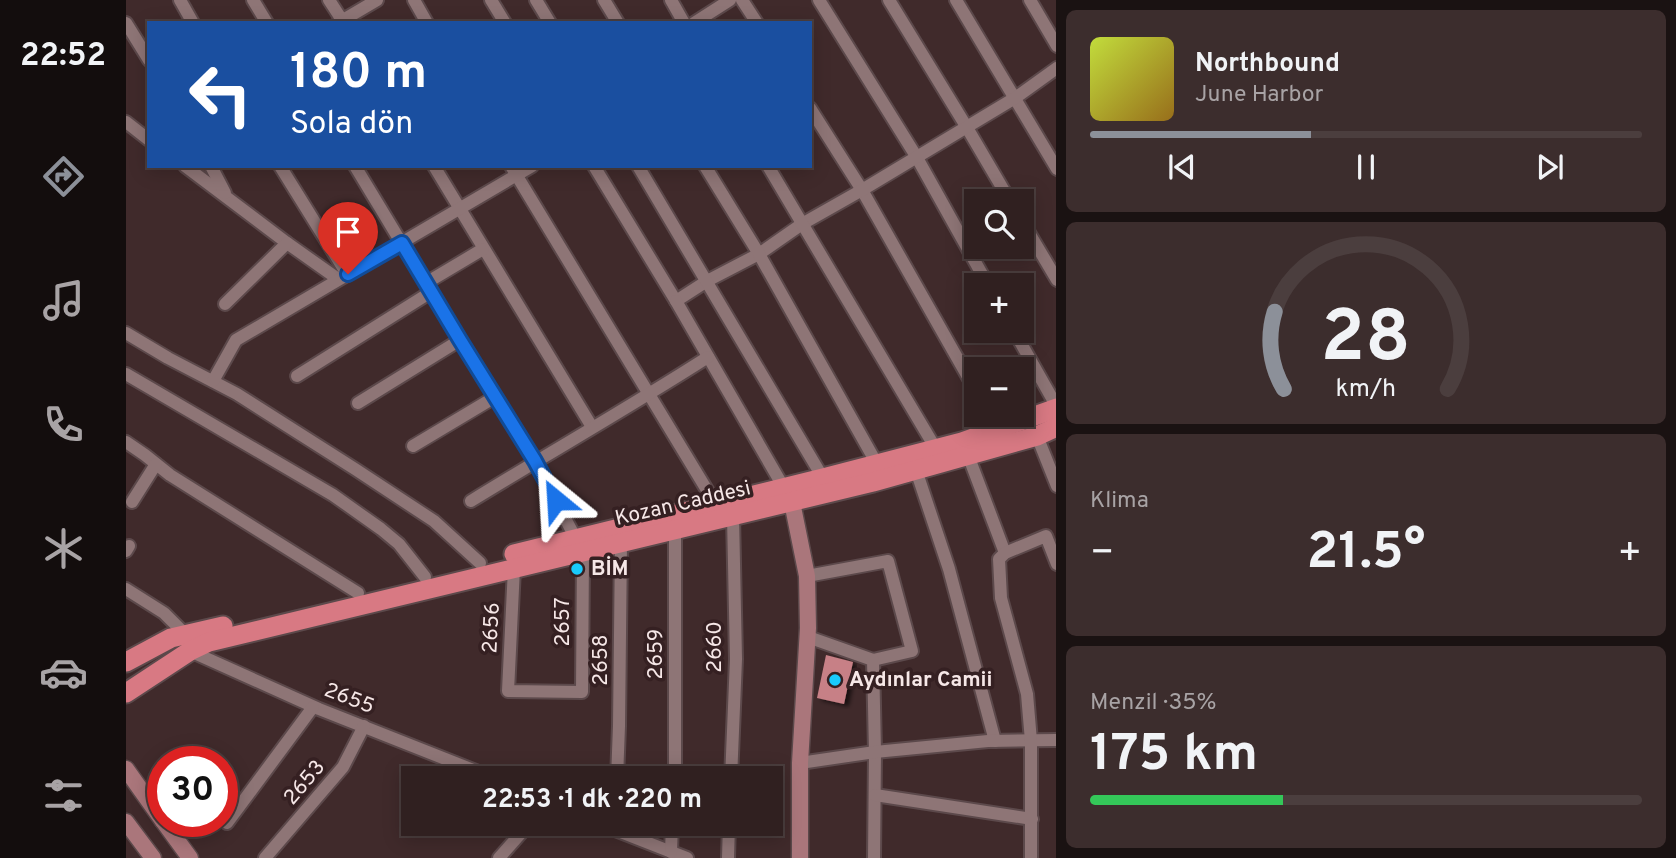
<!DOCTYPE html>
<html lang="tr">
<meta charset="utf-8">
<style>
body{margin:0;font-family:Overpass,sans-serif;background:#3c2d2d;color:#f1f3f6;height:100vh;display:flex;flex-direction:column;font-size:26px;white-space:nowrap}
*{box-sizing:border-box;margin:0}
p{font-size:23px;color:#a8a3a5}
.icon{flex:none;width:38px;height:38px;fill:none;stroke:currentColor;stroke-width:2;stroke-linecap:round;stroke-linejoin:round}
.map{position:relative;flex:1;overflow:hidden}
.panel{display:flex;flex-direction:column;gap:10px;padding:10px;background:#1a1212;width:620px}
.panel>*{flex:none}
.hud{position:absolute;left:21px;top:21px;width:665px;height:147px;border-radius:0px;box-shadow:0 4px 18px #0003,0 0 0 2px #4b3e3e;background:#1a4fa0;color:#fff;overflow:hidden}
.buttons{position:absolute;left:838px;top:189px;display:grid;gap:14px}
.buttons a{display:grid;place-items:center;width:70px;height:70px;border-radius:0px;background:#302020;box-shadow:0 4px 18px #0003,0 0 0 2px #4b3e3e;font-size:35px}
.speed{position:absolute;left:21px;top:746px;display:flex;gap:14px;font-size:35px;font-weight:700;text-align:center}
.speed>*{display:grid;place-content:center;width:91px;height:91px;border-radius:50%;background:#302020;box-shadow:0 4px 18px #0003,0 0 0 2px #4b3e3e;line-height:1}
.speed .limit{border:10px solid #d22;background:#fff;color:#111}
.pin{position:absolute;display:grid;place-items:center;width:60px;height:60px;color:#fff;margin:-72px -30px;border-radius:50% 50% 50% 0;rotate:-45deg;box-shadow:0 0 7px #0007}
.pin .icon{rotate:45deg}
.me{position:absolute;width:77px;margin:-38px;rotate:333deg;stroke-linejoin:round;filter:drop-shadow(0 0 5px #0008)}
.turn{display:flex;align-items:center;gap:24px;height:147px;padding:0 28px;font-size:32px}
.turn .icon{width:91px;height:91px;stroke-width:2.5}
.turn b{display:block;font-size:49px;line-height:60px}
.big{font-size:52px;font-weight:700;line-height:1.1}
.panel .card{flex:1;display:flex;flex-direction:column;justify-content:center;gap:10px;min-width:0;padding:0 24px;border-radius:10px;background:#3c2d2d}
.panel .dial{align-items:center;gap:0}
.dial svg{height:182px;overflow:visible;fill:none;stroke:#4b3e3e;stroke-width:7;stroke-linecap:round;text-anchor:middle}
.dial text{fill:#f1f3f6;stroke:none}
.song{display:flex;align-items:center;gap:21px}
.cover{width:84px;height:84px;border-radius:10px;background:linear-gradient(135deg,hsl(70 70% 55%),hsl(40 70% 35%))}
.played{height:7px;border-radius:4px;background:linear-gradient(90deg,#8c9099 40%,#4b3e3e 40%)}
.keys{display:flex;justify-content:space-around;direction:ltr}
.heat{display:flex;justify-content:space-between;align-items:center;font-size:38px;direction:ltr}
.charge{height:10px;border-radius:5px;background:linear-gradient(90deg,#34c759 35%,#4b3e3e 0)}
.trip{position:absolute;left:275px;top:766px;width:382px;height:70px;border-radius:0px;background:#302020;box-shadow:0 4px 18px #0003,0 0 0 2px #4b3e3e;font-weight:700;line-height:70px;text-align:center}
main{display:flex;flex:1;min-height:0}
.tab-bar{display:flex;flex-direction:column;width:126px;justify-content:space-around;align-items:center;background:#130d0d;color:#a8a3a5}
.tab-bar .icon{width:49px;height:49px}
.tab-bar .on{color:#8c9099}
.tab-bar b{font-size:32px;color:#f1f3f6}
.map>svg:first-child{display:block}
.building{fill:#c78086;filter:url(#shadow)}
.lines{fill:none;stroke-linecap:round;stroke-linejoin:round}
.service-casing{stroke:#5c494b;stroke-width:10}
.minor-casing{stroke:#5c494b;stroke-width:16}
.secondary-casing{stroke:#5c494b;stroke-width:19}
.trunk-casing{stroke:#5c494b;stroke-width:23}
.service{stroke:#8e7576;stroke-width:6}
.minor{stroke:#8e7576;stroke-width:12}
.secondary{stroke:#aa767b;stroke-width:16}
.trunk{stroke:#d87983;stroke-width:19}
.route-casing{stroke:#114b97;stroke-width:18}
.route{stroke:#1a73e8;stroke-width:12}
.poi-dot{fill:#19cafc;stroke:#352022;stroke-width:2.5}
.labels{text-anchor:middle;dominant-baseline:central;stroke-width:7;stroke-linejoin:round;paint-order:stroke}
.street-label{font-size:21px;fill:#f6e7e7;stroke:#352022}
.poi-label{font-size:21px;font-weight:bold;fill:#f6e7e7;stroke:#352022;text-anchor:start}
</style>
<main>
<nav class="tab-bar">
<b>22:52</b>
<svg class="icon on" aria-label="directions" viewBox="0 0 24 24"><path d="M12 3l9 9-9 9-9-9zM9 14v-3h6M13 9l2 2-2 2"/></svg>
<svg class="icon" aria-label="music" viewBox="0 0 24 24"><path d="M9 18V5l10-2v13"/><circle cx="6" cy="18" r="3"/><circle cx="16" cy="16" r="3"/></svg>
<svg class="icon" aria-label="phone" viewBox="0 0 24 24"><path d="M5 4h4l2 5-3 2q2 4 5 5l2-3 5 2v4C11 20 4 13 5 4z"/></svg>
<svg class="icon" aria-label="climate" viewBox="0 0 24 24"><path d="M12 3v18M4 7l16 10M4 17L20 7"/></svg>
<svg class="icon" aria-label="car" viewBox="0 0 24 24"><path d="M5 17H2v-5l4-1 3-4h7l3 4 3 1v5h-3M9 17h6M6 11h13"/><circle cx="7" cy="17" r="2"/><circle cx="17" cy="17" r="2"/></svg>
<svg class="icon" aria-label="filters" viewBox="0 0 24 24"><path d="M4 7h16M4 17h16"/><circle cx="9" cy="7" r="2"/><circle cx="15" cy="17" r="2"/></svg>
</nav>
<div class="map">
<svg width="931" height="858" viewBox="0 0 931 858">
<defs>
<filter id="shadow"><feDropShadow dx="4.5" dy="2.5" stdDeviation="2" flood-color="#0009"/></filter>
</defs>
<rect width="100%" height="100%" fill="#402a2b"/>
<!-- building -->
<polygon class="building" points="700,655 727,662 718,704 691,698"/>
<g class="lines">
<defs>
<g id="service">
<polyline points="323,779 333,765"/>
<polyline points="281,830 287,823"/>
</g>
<g id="minor">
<polyline points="54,0 67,23"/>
<polyline points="127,0 141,23"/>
<polyline points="203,0 216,20"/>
<polyline points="288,0 301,23"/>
<polyline points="365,0 379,23"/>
<polyline points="410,0 424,23"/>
<polyline points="478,0 492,23"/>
<polyline points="545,0 558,23"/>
<polyline points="616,0 631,23"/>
<polyline points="693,0 790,156 862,285"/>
<polyline points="763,0 840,126 884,201"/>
<polyline points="830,0 931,169"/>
<polyline points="904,0 931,46"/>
<polyline points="0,23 23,60"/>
<polyline points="212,23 251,0"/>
<polyline points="568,23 604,0"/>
<polyline points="684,108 736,190 850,391"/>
<polyline points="0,122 23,140"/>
<polyline points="59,166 161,243 212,279"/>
<polyline points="85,166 99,193"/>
<polyline points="154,166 221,274"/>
<polyline points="229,166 334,340 409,461 450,539"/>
<polyline points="308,166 466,427"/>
<polyline points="385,166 590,505"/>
<polyline points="468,166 550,301 581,281 633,254 676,224 736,190 889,98 931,68"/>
<polyline points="512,166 697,478"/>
<polyline points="579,166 633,254 751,464"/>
<polyline points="642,166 810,449"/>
<polyline points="896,221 931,280"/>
<polyline points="300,283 357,249"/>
<polyline points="550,301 658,488"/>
<polyline points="99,304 161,243"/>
<polyline points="888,331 931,407"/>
<polyline points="0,333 42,358 111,394 229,469 308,521 354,563"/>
<polyline points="0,374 207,495 255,529 273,544 299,577"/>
<polyline points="171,376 305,292"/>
<polyline points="87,381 110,340 406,166"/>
<polyline points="232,403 334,340"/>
<polyline points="864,415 872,429"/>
<polyline points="911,436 931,486"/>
<polyline points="0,442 19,455 44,475 232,593"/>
<polyline points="287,446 369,397"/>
<polyline points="842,455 879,553"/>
<polyline points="790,470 823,569 869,741"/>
<path d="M345,501C423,453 504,407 582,357"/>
<polyline points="6,502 30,464"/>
<polyline points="0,551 3,546"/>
<polyline points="388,568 382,691 456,692 457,552"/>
<polyline points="681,576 762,561 786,651 747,660"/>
<polyline points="0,589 38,613 60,635"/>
<polyline points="682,637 747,660 749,752 748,858"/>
<polyline points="64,651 193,709 370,779"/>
<polyline points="674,763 749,752 862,741 931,740"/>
<polyline points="491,779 493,726 495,542"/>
<polyline points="549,779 549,529"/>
<polyline points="605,779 610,659 607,516"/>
<polyline points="749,795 906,819"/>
<polyline points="101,823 187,707"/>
<polyline points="474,824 561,858"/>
<polyline points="545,852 546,824"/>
<polyline points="139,858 217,767 238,726"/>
<polyline points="373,858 403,824"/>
<polyline points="602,858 603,824"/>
<polyline points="905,858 905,741 901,694 875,598 873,559 879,553 920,536 931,564"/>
</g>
<g id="secondary">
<polyline points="666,502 681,576 682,628 674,763 674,858"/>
<polyline points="0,769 37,821"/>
<polyline points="37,821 64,858"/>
<polyline points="0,822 27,858"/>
</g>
<g id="trunk">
<polyline points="388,554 697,478 836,442 931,408"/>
<polyline points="0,662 45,638 97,626"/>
<polyline points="0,693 64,651 83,642 747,482 911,436 931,427"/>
</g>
</defs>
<!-- service casing -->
<use href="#service" class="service-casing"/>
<!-- minor casing -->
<use href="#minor" class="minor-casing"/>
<!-- secondary casing -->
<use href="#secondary" class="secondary-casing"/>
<!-- trunk casing -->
<use href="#trunk" class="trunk-casing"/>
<!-- service -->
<use href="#service" class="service"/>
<!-- minor -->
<use href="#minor" class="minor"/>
<!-- secondary -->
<use href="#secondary" class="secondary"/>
<!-- trunk -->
<use href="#trunk" class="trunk"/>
</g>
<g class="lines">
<defs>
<polyline id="route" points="222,274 276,243 334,340 409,461 430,500"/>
</defs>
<!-- route casing -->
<use href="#route" class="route-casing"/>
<!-- route -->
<use href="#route" class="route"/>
</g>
<!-- markers -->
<g class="poi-dot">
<circle cx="451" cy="569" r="7"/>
<circle cx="709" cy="680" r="7"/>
</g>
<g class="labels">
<!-- street labels -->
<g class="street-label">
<text transform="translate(557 504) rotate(-13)">Kozan Caddesi</text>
<text transform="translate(437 622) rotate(-90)">2657</text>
<text transform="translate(366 628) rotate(-87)">2656</text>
<text transform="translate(589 647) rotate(-90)">2660</text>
<text transform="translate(530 654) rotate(-90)">2659</text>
<text transform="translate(475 660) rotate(-90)">2658</text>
<text transform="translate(223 699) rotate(21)">2655</text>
<text transform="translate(179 783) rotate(-50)">2653</text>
</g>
<!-- poi labels -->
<g class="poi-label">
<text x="465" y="569">BİM</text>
<text x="723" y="680">Aydınlar Camii</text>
</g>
</g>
</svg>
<div class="buttons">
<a><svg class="icon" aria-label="search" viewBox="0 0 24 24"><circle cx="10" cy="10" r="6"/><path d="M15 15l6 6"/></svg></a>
<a>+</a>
<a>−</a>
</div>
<div class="speed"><div class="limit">30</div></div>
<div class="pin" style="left:222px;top:274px;background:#d93025"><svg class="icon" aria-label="arrive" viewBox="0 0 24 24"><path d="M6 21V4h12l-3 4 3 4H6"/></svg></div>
<svg class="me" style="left:430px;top:500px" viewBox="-20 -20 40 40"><path d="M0-17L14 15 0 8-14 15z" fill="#1a73e8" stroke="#fff" stroke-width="4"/></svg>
<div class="trip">22:53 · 1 dk · 220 m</div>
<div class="hud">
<div class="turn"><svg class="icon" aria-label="left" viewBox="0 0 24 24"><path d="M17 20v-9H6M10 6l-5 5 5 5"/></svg><div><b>180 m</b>Sola dön</div></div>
</div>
</div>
<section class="panel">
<div class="card">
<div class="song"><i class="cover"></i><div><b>Northbound</b><p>June Harbor</p></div></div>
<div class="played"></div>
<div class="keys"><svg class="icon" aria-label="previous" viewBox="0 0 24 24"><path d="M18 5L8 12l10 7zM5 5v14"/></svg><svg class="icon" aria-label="pause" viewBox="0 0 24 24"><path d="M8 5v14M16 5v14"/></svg><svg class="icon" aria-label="next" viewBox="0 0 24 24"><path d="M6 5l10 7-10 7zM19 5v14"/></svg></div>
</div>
<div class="card dial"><svg viewBox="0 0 100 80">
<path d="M14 69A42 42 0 1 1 86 69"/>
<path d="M14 69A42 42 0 0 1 10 35" stroke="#8c9099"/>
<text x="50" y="56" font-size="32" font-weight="700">28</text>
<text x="50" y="72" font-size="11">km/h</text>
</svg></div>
<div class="card"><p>Klima</p>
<div class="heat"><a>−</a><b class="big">21.5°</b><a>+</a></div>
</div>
<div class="card"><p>Menzil · 35%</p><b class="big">175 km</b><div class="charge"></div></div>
</section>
</main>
